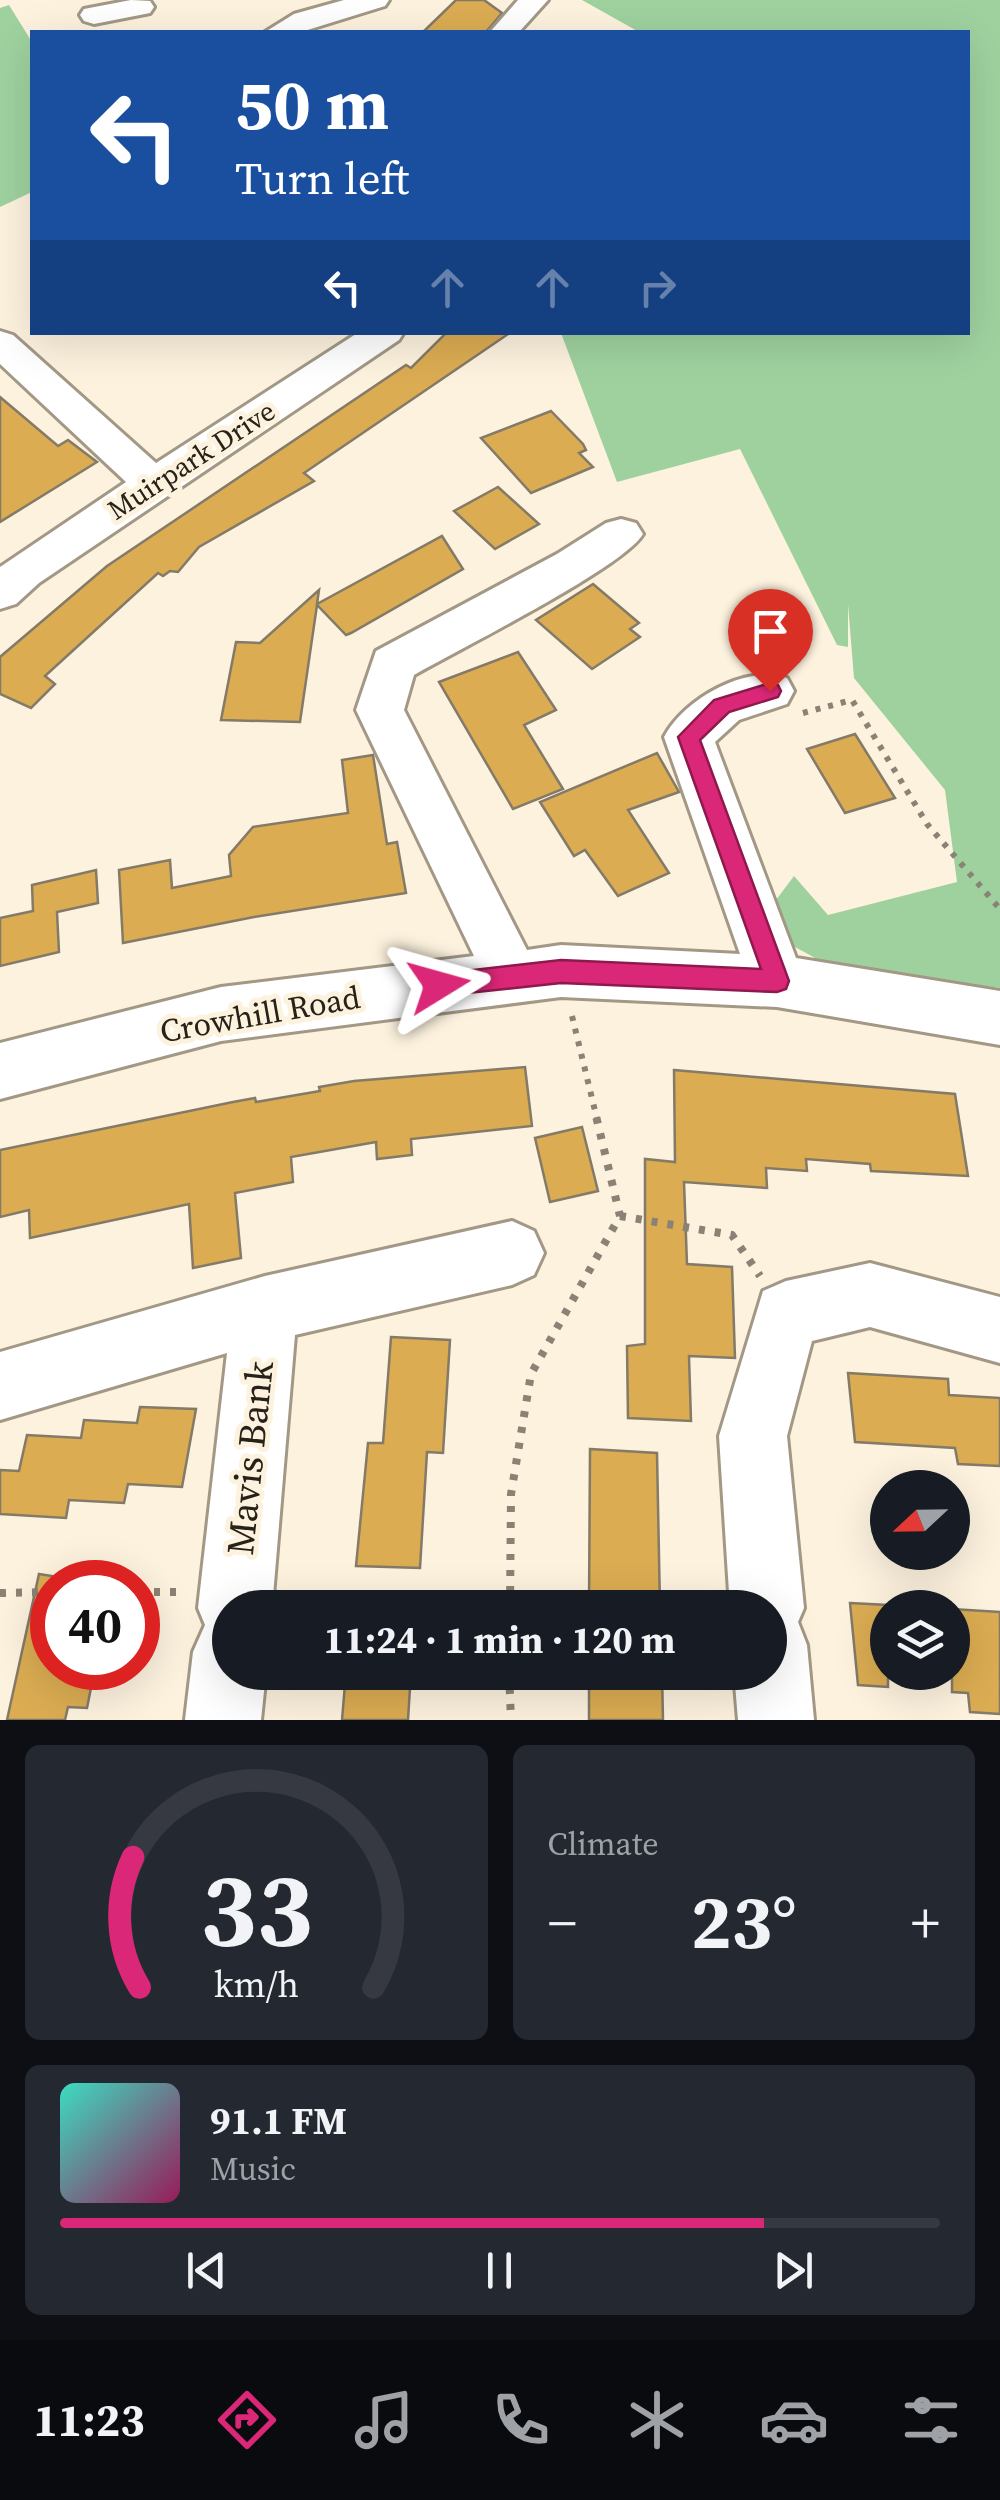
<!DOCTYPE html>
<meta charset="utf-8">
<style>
body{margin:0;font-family:"Source Serif 4",serif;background:#242831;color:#f1f3f6;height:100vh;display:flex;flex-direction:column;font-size:38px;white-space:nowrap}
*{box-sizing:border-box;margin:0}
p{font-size:32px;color:#9ea1a6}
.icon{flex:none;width:55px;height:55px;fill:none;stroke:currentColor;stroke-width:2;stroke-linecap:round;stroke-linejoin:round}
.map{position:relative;height:1720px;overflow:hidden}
.panel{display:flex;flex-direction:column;gap:25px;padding:25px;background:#0d0f14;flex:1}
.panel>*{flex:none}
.hud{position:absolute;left:30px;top:30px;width:940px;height:305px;border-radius:0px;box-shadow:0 10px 40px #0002;background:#1a4fa0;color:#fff;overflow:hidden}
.needle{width:65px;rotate:248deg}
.controls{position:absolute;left:870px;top:1470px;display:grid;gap:20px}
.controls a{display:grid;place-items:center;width:100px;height:100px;border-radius:50%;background:#171b24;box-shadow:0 10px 40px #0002;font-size:50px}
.speed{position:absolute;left:30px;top:1560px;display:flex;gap:20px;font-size:50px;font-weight:700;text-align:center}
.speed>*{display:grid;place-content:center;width:130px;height:130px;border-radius:50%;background:#171b24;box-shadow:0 10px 40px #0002;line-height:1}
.speed .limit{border:15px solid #d22;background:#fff;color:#111}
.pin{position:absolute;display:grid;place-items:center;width:85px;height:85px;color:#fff;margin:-102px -42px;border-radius:50% 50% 50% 0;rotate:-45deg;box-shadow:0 0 10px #0007}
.pin .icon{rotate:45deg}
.me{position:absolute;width:110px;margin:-55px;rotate:82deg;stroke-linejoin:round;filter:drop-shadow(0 0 8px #0008)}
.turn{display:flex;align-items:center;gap:35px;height:210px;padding:0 40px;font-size:45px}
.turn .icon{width:130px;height:130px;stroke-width:2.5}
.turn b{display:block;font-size:70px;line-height:85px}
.lanes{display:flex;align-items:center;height:95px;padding:0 40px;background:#0003;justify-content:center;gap:50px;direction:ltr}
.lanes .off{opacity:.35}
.big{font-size:75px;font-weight:700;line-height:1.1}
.panel .card{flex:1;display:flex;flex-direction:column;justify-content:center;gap:15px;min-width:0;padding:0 35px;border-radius:15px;background:#242831}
.panel .dial{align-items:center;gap:0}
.dial svg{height:260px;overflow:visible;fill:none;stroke:#363941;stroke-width:7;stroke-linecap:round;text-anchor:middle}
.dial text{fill:#f1f3f6;stroke:none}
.song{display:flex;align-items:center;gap:30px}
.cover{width:120px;height:120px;border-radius:15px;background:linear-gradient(135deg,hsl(170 70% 55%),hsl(330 70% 35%))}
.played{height:10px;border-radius:5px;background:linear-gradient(90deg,#db2777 80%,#363941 80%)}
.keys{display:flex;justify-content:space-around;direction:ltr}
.heat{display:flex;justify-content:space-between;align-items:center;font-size:55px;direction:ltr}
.panel .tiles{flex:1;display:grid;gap:25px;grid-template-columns:1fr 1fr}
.card:last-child{grid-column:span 2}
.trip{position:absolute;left:212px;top:1590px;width:575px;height:100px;border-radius:50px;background:#171b24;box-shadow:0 10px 40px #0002;font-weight:700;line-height:100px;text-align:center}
.dock{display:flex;height:160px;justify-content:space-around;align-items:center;background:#090b0e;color:#9ea1a6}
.dock .icon{width:70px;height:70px}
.dock .current{color:#db2777}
.dock b{font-size:45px;color:#f1f3f6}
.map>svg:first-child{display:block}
.green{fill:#9fd19f}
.building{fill:#dbac52;stroke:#847a68;stroke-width:2.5}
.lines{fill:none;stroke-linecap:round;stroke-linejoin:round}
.minor-casing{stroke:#a29885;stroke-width:6}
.path-far1{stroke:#8a8375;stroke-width:6;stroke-dasharray:5 8;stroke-linecap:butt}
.path{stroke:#8a8375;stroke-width:8;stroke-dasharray:6 10;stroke-linecap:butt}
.minor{fill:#fff;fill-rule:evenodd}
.route{fill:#db2777;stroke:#8e194d;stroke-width:2.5}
.labels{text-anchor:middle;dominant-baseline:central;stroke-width:10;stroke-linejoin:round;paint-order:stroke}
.far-street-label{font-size:28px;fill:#26221a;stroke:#fdf2de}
.street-label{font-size:32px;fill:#26221a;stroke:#fdf2de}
.near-street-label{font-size:38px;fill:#26221a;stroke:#fdf2de}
</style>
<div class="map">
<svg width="1000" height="1720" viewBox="0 0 1000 1720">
<rect width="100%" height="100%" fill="#fdf2de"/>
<!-- green -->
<g class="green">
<polygon points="582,0 1000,0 1000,988 828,965 784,941 767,912 794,876 828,915 957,882 945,790 854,678 848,604 848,647 837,645 740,449 617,482 561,333 968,332 968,32 639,32"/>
<polygon points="9,5 32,42 32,192 0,207 0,8"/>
</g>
<!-- building -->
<g class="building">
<polygon points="456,0 484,0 502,13 486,32 423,32"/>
<polygon points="447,332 511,332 304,473 314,481 199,547 178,572 170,571 163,576 158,573 45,676 55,684 31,708 0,694 0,657 107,566 406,365 411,368"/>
<polygon points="0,397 58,446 68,440 97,462 0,522"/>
<polygon points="551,411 583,444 586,450 579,453 593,467 531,493 481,438"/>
<polygon points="498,487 539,524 495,549 454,511"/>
<polygon points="442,536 463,569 351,633 346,635 317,605 300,722 221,720 236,642 260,643 319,590 317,604"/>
<polygon points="593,584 639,623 630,629 640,637 592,669 536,620"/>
<polygon points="518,652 556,710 524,725 563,789 513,809 439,682"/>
<polygon points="855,734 895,798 845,813 807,749"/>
<polygon points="657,753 679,792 628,810 669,873 618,896 585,850 574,856 540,802"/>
<polygon points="373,755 387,844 397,842 406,893 254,917 123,943 119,870 170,860 172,888 231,876 229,855 253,827 348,813 342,760"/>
<polygon points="96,870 98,903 57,912 59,952 0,966 0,918 33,911 32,885"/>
<polygon points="525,1067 532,1126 411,1139 412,1155 377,1159 376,1142 291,1157 293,1182 235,1193 241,1258 193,1268 189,1204 30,1238 29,1210 0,1217 0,1150 233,1102 255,1098 256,1102 320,1091 319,1087 354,1081"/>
<polygon points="674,1070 955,1094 968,1176 871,1171 870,1164 806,1159 807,1171 766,1168 767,1188 684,1182 687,1264 732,1267 735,1358 689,1356 691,1421 628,1418 627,1346 645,1344 645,1159 675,1162"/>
<polygon points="582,1127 598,1191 550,1202 535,1138"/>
<polygon points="391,1337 450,1340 443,1453 427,1452 420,1568 356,1566 368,1443 383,1443"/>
<polygon points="848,1373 948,1379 949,1395 1000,1398 1000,1466 958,1464 955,1448 855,1442"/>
<polygon points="140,1407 196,1409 182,1487 128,1484 124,1503 69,1500 66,1518 0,1514 0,1470 19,1471 27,1435 81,1438 84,1420 137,1423"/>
<polygon points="590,1449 657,1453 660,1608 589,1608"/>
<polygon points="39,1574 52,1576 52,1668 95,1668 87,1708 68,1707 65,1720 7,1720"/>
<polygon points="850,1603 888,1605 888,1687 858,1685"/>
<polygon points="952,1609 1000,1612 1000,1714 970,1712 968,1693 952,1692"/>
<polygon points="346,1672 411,1672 408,1720 342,1720"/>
<polygon points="589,1672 662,1672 663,1720 589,1720"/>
</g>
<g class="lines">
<defs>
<g id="minor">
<polygon points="131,0 150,1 154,7 150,13 94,24 84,21 80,15 84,9"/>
<polygon points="344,0 389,0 385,6 301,32 265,32 294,14"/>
<polygon points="518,0 548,0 519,32 490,32"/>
<polygon points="0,331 13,335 156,463 359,332 404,332 399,340 39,583 16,604 0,609 0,567 126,482 0,364"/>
<path d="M621,519L636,523L643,534C623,568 457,650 414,675L404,710L527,950L561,945L740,954L664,737C684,699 746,664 787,678L794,691L787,704L739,720L715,742L796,958L1000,991V1045L777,1007L561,997L221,1041L0,1099V1043L221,987L474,956L356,710L376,651L557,554L606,523Z"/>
<polygon points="512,1221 534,1231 544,1253 534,1275 512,1285 295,1335 272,1608 230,1608 230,1672 266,1672 261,1720 185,1720 193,1652 205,1625 198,1608 227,1353 0,1420 0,1352 265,1276"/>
<polygon points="870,1263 1000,1297 1000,1363 870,1327 812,1341 787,1436 804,1608 798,1622 807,1645 814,1720 738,1720 734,1672 770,1672 770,1608 730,1608 719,1436 763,1291 786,1281"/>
</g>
</defs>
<!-- minor casing -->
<use href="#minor" class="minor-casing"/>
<!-- path-far1 -->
<g class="path-far1">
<polyline points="803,713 852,700 927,824 1000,909"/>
<polyline points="572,1016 597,1119"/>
</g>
<!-- path -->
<g class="path">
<polyline points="620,1216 732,1235 760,1276"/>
<polyline points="138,1592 181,1592"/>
<polyline points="0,1593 52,1592"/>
<polyline points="289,1596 444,1608"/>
<polyline points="510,1608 511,1494 531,1374 620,1216 596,1116"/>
<polyline points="509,1672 511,1720"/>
</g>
<!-- minor -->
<use href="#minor" class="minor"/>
</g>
<!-- route -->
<polygon class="route" points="770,683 778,685 781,691 778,697 729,712 700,740 789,981 786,989 777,992 561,983 439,996 431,993 427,985 431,977 439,974 561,960 761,969 678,737 714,700"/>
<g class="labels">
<!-- far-street labels -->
<g class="far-street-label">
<text transform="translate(191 460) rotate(-33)">Muirpark Drive</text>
</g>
<!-- street labels -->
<g class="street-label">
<text transform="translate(260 1014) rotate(-10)">Crowhill Road</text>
</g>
<!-- near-street labels -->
<g class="near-street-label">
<text transform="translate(250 1458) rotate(-84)">Mavis Bank</text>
</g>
</g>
</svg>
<div class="controls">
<a><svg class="needle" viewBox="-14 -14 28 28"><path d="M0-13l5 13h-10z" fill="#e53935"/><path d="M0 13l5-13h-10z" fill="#9ea1a6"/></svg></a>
<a><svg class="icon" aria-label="layers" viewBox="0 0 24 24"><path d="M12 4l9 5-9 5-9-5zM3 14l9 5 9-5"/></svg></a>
</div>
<div class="speed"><div class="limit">40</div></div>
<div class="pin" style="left:770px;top:691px;background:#d93025"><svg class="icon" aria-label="arrive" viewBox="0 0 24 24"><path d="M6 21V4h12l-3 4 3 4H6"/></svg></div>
<svg class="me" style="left:439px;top:985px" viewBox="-20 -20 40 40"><path d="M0-17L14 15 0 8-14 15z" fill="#db2777" stroke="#fff" stroke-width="4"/></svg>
<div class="trip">11:24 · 1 min · 120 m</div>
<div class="hud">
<div class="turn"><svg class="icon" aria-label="left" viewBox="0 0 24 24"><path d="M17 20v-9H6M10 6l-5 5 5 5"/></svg><div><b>50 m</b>Turn left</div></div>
<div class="lanes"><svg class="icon" aria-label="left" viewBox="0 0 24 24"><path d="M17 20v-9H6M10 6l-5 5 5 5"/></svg><svg class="icon off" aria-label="ahead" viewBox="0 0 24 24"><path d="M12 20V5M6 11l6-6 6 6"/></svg><svg class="icon off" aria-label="ahead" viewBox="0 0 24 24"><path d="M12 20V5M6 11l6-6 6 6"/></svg><svg class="icon off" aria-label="right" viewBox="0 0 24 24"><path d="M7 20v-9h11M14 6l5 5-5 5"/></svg></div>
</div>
</div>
<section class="panel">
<div class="tiles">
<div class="card dial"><svg viewBox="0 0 100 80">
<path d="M14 69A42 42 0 1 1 86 69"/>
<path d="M14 69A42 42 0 0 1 12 29" stroke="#db2777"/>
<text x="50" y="56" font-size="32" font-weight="700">33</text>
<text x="50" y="72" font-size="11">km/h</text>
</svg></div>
<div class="card"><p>Climate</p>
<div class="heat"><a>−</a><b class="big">23°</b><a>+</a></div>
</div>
<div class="card">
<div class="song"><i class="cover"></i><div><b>91.1 FM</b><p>Music</p></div></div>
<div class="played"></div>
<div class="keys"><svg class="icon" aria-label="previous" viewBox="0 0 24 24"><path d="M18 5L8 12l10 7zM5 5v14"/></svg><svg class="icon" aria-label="pause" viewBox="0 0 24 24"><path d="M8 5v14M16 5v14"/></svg><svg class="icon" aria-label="next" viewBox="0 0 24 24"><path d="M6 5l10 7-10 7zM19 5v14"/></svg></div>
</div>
</div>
</section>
<nav class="dock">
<b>11:23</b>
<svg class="icon current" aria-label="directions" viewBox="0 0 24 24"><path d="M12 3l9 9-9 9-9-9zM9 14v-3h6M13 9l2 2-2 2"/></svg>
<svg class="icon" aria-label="music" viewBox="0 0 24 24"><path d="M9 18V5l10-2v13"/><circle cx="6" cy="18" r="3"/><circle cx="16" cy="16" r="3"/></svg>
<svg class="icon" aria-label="phone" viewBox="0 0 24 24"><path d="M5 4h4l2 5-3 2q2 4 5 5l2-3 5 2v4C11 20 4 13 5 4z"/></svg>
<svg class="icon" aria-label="climate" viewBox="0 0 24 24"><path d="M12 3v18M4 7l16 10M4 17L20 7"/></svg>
<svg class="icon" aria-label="car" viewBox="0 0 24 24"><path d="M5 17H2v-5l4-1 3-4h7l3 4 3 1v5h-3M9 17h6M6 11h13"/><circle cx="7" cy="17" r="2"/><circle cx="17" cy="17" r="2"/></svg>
<svg class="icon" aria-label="filters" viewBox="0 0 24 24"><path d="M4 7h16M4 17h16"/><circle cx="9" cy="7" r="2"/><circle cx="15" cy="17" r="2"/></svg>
</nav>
